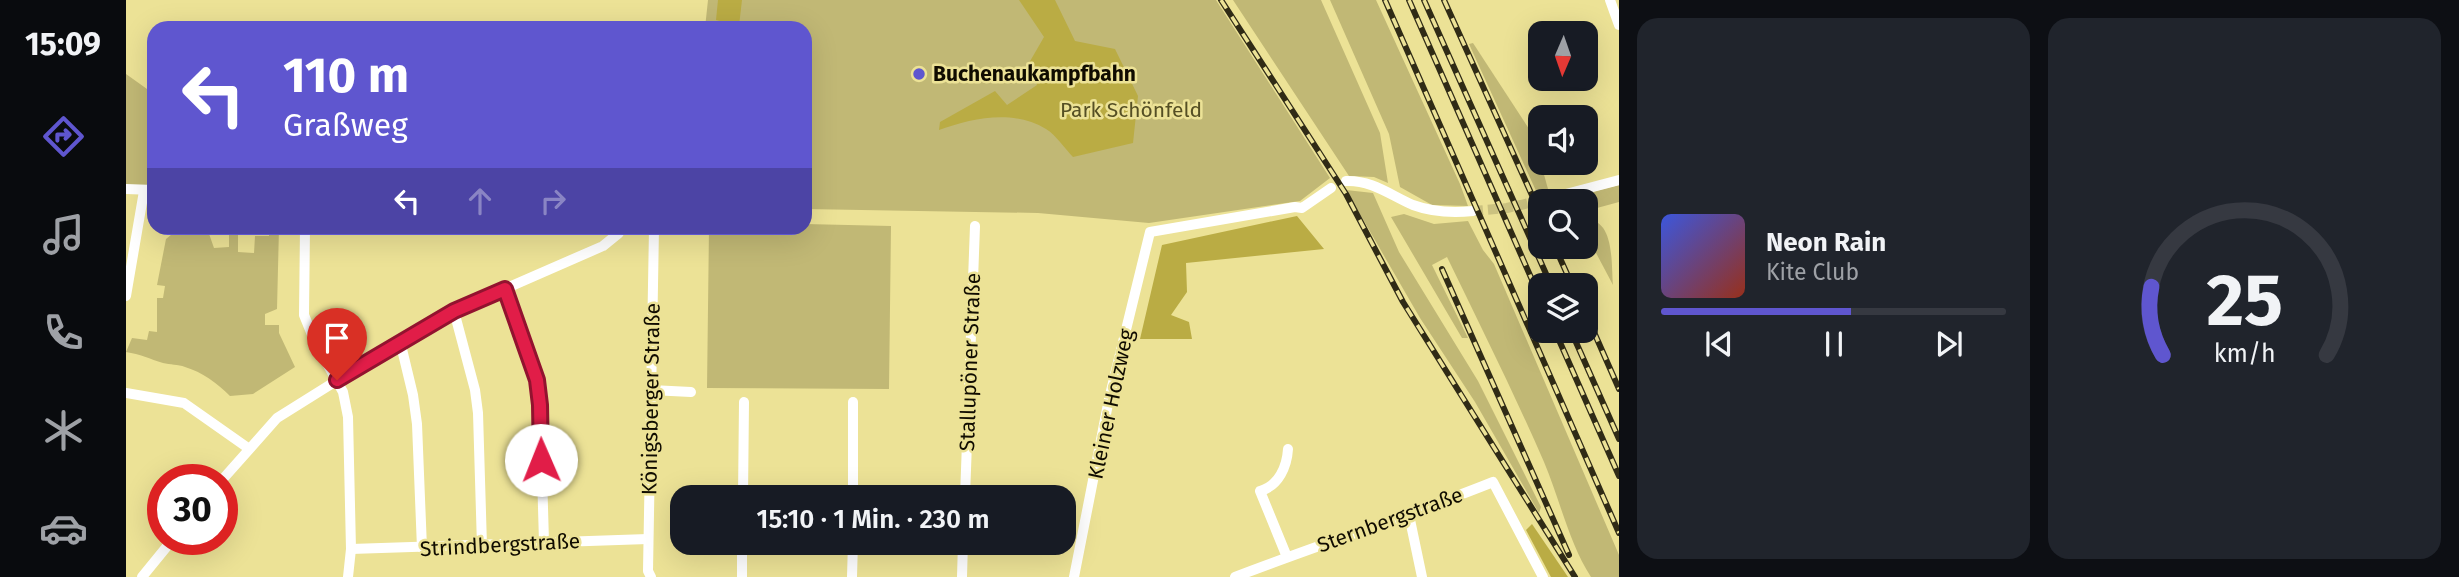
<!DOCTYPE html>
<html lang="de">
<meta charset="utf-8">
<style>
body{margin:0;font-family:"Fira Sans",sans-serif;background:#20242c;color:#f1f3f6;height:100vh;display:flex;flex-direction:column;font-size:26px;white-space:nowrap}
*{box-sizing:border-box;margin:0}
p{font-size:23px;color:#9ea1a6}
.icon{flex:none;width:38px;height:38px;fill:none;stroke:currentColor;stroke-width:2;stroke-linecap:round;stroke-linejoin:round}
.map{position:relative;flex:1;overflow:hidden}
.sheet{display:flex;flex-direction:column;gap:18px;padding:18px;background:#0d0f14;width:840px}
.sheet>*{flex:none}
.banner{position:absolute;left:21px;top:21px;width:665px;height:214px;border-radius:21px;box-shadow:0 7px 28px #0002;background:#5f56cf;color:#fff;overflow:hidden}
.needle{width:46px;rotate:182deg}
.fabs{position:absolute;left:1402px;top:21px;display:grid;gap:14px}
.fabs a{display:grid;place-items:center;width:70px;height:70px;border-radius:14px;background:#171b24;box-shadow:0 7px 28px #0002;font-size:35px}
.speed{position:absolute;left:21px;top:464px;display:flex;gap:14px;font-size:35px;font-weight:700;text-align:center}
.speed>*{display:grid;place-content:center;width:91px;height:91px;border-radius:50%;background:#171b24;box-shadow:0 7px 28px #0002;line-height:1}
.speed .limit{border:10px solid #d22;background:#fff;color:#111}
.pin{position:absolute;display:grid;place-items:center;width:60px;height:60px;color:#fff;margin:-72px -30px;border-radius:50% 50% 50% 0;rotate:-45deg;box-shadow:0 0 7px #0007}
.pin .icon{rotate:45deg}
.me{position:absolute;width:77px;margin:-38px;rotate:359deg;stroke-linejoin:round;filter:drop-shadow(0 0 5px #0008)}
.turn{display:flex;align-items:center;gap:24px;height:147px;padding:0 21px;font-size:32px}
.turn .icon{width:91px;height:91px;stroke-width:2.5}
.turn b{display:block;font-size:49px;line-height:60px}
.lanes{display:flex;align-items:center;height:66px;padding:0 21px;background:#0003;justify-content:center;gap:35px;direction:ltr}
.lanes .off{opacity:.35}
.sheet .widget{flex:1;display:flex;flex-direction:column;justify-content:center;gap:10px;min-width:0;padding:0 24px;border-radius:21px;background:#20242c}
.sheet .dial{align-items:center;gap:0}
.dial svg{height:182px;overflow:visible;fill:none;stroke:#363941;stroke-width:7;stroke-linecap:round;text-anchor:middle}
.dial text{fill:#f1f3f6;stroke:none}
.song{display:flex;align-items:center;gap:21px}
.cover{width:84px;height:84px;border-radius:10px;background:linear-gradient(135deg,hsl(230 70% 55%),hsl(10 70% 35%))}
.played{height:7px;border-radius:4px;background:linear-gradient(90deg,#5f56cf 55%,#363941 55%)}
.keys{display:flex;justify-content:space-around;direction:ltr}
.sheet .tiles{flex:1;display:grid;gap:18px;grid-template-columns:repeat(2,1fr)}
.trip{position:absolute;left:544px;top:485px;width:406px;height:70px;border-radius:21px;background:#171b24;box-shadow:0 7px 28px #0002;font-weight:600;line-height:70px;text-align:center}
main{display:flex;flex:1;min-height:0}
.menu{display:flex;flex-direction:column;width:126px;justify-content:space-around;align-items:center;background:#090b0e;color:#9ea1a6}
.menu .icon{width:49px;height:49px}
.menu .active{color:#5f56cf}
.menu b{font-size:32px;color:#f1f3f6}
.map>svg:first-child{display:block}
.green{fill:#c1b875}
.forest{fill:#baac44}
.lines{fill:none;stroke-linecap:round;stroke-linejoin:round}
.minor-tunnel{stroke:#cbc280;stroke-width:10;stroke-dasharray:10 5;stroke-linecap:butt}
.minor{stroke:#fff;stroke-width:10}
.rail-casing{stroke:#302b16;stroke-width:6}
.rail{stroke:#ece296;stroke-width:3.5;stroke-dasharray:10;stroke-linecap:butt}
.route-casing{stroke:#92132f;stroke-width:18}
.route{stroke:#e11d48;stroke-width:12}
.poi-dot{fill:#5f56cf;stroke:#ece296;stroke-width:2.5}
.labels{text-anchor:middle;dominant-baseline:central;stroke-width:5;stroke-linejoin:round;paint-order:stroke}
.poi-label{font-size:21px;font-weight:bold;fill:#100c00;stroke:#ece296;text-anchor:start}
.park-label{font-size:21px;fill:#554f24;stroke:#ece296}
.street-label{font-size:21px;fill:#100c00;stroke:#ece296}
</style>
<main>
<nav class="menu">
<b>15:09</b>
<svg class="icon active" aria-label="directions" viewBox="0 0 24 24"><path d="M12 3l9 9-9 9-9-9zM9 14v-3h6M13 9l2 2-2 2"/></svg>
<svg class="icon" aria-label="music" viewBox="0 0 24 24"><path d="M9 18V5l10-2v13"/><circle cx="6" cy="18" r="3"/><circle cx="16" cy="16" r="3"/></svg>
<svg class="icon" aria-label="phone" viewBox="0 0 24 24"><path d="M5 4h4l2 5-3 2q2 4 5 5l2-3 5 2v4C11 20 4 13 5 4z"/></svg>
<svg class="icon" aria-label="climate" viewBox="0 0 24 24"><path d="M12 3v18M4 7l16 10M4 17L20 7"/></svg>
<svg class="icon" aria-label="car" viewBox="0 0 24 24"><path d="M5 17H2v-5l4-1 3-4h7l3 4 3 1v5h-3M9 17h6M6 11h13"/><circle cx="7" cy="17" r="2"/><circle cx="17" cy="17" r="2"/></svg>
</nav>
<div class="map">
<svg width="1493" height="577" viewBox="0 0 1493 577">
<rect width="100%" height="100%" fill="#ece296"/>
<!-- green -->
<g class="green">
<polygon points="582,0 1090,0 1204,178 1174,201 1023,223 912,213 679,209 679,28 579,28"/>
<polygon points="1107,0 1195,0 1254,133 1262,183 1248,177 1223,176"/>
<polygon points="1204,0 1250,0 1334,184 1342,206 1306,205 1274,187 1263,134"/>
<polygon points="1347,43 1407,135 1422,189 1411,193 1343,44"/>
<polygon points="0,74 28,94 28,186 0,185"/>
<polygon points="1493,185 1493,202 1460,211 1460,201 1447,201 1448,197"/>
<polygon points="1220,190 1247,193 1273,252 1352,381 1415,507 1413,513 1349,402 1294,318"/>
<path d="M1278,214L1308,224L1342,221L1357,250L1368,264L1493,555V577H1465C1443,543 1434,500 1418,462C1388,393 1354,325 1321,257L1306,265L1342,338H1336L1265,217Z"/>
<path d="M1460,219C1489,220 1485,264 1487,285L1460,234Z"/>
<polygon points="679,224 765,226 763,389 581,388 583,228 679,228"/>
<path d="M61,228H81L88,248L103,247V232L112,231V252L128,253L129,236H143V228H153L151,309L139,314V325H153V333L169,367L127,394L104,396C91,383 76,372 59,367C52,364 44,365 37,363C24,359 14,354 0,352L6,338L21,340L23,331L31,332V298H37L39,286L31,285L40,239L51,230Z"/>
</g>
<!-- forest -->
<g class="forest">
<polygon points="592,0 616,0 613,26 590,20"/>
<path d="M893,0H929L949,41L989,49L1012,96L1007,143L947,157C939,149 930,135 920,129C887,109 846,118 813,130L814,122L869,91L881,105L911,85L903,63L918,37Z"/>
<polygon points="1171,216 1198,249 1060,263 1061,292 1045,315 1063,322 1066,339 1014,339 1036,245"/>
<polygon points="1406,524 1442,577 1425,577 1400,530"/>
</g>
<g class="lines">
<!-- minor-tunnel -->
<polyline class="minor-tunnel" points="1347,211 1381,208 1417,200"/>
<!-- minor -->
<g class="minor">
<polyline points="1484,0 1493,25"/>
<path d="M1220,181C1246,180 1264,195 1287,205C1306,212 1327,213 1347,211"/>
<polyline points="0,189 28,190"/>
<polyline points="1417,200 1493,180"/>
<polyline points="179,228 178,315 189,342 217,392 222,417 225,549 222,577"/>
<polyline points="379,289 411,380 414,405 418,542"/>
<polyline points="0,296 18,191"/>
<polyline points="328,311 349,390 352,413 356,546"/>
<polyline points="274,341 287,395 291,424 296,548"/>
<polyline points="525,390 565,392"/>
<polyline points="0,393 58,403 122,448"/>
<polyline points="96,480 151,418 274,341 328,311 477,246 493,233 493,228"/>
<polyline points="617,497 618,402"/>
<polyline points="727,497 727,402"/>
<polyline points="839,497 849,226"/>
<polyline points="1283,515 1296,577"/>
<polyline points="225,549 522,539"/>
<path d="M1161,557L1134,491C1153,486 1161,466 1162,449"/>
<polyline points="16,577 47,539"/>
<polyline points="525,577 522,571 528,228"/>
<polyline points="616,577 616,542"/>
<polyline points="726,577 727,542"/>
<polyline points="836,577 837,542"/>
<polyline points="948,577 983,399 1024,232 1169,207 1176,208 1205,188"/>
<path d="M1109,577C1195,544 1282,516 1367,482L1417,577"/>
</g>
<defs>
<g id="rail">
<polyline points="1095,0 1220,194 1277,302 1449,577"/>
<polyline points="1259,0 1493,533"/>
<polyline points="1283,0 1414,298"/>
<polyline points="1298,0 1425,285"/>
<polyline points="1318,0 1414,213"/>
<polyline points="1429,247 1446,285"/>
<polyline points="1316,269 1443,555"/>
<polyline points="1460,314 1493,389"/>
<polyline points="1429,331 1493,476"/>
<polyline points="1445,331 1493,439"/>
</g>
</defs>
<!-- rail casing -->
<use href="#rail" class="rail-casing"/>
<!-- rail -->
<use href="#rail" class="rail"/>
</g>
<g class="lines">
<defs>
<polyline id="route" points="211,380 328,311 379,289 411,380 414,405 415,460"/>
</defs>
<!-- route casing -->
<use href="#route" class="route-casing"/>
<!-- route -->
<use href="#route" class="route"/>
</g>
<!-- markers -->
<circle class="poi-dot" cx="793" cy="74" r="7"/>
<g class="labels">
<!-- poi labels -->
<g class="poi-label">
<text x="807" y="74">Buchenaukampfbahn</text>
</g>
<!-- park labels -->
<g class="park-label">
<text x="1005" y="110">Park Schönfeld</text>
</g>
<!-- street labels -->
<g class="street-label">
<text transform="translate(844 362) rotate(-88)">Stallupöner Straße</text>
<text transform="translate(525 399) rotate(-89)">Königsberger Straße</text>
<text transform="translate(985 404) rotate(-78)">Kleiner Holzweg</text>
<text transform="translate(1264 520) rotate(-20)">Sternbergstraße</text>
<text transform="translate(374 545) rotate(-3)">Strindbergstraße</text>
</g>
</g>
</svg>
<div class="fabs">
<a><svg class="needle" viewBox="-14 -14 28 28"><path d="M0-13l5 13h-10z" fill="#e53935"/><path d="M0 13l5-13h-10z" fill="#9ea1a6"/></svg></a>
<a><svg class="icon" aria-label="sound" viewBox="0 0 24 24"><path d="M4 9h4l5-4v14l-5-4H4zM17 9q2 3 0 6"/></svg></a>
<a><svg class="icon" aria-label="search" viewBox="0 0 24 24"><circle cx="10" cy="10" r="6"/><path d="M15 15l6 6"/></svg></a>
<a><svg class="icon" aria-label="layers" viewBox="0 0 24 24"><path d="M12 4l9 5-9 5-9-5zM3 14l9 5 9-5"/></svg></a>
</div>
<div class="speed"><div class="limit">30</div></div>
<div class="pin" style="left:211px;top:380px;background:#d93025"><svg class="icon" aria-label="arrive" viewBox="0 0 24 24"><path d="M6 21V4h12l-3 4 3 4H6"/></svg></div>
<svg class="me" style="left:415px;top:460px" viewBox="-20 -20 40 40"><circle r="19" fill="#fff"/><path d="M0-13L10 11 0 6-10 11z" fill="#e11d48"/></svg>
<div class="trip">15:10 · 1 Min. · 230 m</div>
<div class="banner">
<div class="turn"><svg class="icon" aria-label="left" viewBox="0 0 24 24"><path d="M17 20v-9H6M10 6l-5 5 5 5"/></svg><div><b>110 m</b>Graßweg</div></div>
<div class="lanes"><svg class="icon" aria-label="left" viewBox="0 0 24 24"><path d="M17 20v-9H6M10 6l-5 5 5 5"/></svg><svg class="icon off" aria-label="ahead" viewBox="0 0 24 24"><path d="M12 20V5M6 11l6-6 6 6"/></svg><svg class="icon off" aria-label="right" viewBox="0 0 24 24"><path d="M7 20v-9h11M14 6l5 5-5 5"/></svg></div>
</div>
</div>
<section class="sheet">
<div class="tiles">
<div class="widget">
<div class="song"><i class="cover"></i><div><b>Neon Rain</b><p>Kite Club</p></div></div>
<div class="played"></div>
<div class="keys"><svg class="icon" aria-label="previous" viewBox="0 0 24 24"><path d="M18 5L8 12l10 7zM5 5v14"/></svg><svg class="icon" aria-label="pause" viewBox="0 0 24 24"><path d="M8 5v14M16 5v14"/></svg><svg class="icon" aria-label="next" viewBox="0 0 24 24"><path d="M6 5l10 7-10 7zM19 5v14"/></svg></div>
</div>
<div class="widget dial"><svg viewBox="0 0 100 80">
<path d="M14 69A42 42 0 1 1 86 69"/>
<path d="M14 69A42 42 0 0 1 9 39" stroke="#5f56cf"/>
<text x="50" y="56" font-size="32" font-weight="700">25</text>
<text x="50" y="72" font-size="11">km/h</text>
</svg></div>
</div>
</section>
</main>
